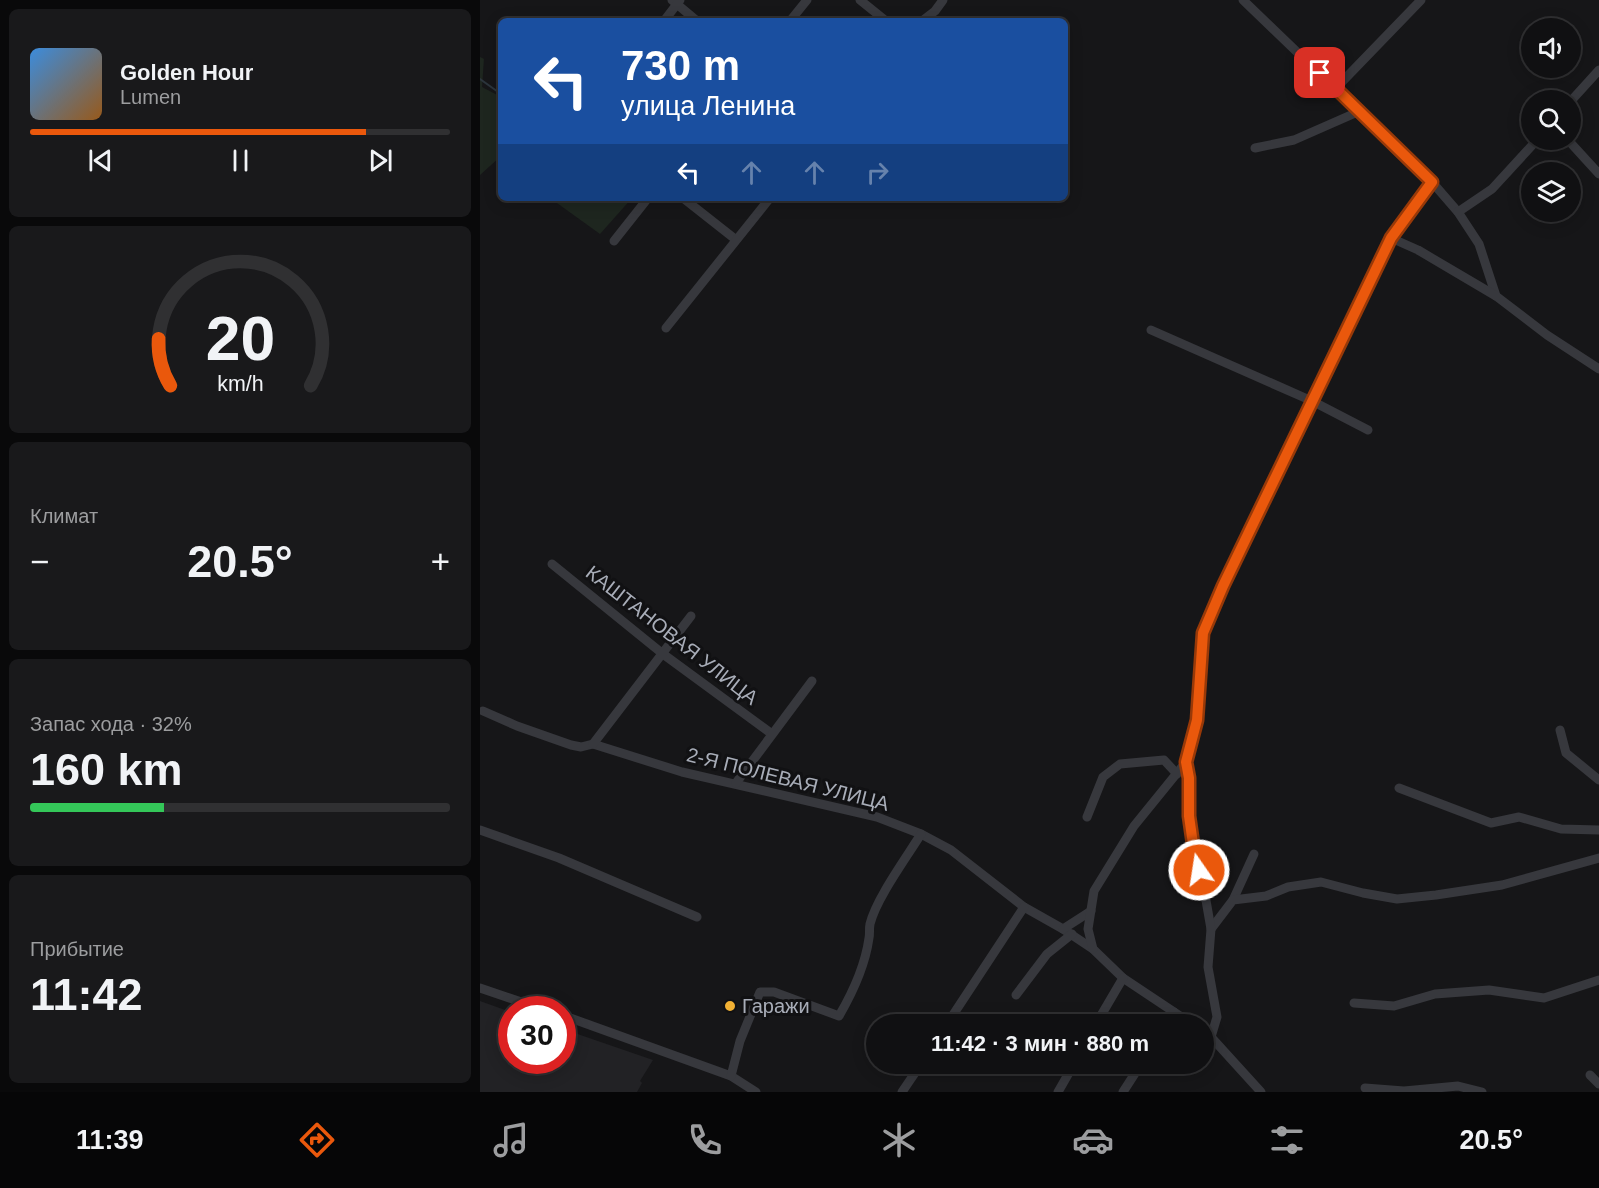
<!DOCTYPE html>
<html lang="ru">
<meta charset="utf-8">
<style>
body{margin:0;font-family:Helvetica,sans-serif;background:#19191b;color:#f1f3f6;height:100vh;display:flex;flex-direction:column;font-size:22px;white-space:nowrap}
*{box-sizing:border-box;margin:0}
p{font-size:20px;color:#9c9d9f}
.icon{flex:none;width:33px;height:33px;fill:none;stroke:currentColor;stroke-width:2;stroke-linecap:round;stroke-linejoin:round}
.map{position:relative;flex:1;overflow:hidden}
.details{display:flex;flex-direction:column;gap:9px;padding:9px;background:#09090a;width:480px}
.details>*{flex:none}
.top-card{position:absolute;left:18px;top:18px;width:570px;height:183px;border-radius:9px;box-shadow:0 3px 15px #0003,0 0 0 2px #303032;background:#1a4fa0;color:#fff;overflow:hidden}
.tools{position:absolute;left:1041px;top:18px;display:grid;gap:12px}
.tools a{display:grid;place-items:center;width:60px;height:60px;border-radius:50%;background:#101012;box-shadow:0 3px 15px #0003,0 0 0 2px #303032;font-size:30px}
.speed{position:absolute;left:18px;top:996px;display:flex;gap:12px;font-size:30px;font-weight:700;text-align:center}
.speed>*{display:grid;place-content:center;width:78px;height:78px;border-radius:50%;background:#101012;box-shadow:0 3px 15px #0003,0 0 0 2px #303032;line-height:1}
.speed .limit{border:9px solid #d22;background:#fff;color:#111}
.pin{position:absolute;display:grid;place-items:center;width:51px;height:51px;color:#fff;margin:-26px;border-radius:12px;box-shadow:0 3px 9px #0006}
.me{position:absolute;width:66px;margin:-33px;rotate:347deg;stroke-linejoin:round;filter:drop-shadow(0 0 4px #0008)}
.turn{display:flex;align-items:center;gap:21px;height:126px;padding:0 24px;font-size:27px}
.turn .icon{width:78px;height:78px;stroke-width:2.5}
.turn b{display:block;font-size:42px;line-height:51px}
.lanes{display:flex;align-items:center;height:57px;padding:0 24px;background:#0003;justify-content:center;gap:30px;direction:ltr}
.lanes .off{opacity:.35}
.big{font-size:45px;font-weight:700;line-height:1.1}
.details .card{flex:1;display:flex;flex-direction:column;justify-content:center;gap:9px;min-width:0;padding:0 21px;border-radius:9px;background:#19191b}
.details .dial{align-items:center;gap:0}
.dial svg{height:156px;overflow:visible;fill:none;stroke:#303032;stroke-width:7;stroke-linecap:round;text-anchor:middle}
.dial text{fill:#f1f3f6;stroke:none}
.song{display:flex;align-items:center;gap:18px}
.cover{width:72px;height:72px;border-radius:9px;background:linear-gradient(135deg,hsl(210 70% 55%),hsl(30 70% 35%))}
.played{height:6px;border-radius:3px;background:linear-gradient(90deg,#ea580c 80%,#303032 80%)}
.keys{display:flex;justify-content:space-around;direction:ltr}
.heat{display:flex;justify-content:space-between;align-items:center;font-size:33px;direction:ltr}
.charge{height:9px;border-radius:4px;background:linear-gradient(90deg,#34c759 32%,#303032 0)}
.trip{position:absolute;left:386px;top:1014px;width:348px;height:60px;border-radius:30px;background:#101012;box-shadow:0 3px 15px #0003,0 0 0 2px #303032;font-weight:700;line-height:60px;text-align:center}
.tabs{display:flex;height:96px;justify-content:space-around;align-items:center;background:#060607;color:#9c9d9f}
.tabs .icon{width:42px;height:42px}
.tabs .current{color:#ea580c}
.tabs b{font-size:27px;color:#f1f3f6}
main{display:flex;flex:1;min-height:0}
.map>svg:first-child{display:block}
.built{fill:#222225}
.green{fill:#1e261f}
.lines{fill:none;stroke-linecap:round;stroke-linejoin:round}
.stream{stroke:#2c353c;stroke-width:2}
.minor{stroke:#37383d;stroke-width:9}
.route-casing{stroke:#983908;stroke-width:15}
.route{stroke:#ea580c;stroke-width:10}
.poi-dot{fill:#f2b134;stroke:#111113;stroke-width:2}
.labels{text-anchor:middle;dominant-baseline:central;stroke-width:6;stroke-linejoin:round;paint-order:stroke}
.street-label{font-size:20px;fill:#a8adb8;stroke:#111113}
.poi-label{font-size:20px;fill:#a8adb8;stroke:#111113;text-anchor:start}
</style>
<main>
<section class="details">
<div class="card">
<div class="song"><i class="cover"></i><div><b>Golden Hour</b><p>Lumen</p></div></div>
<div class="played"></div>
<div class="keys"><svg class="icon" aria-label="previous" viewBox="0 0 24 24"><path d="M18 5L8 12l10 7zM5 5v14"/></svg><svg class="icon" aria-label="pause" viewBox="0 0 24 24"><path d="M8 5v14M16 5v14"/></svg><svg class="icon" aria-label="next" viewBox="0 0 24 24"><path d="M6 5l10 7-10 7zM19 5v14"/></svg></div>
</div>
<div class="card dial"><svg viewBox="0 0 100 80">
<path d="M14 69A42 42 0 1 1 86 69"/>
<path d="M14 69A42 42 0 0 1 8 45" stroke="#ea580c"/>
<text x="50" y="56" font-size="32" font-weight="700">20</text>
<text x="50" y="72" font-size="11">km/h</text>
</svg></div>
<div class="card"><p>Климат</p>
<div class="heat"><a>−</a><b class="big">20.5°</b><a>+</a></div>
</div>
<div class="card"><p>Запас хода · 32%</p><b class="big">160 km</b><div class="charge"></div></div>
<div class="card"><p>Прибытие</p><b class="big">11:42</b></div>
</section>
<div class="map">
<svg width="1119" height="1092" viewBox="0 0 1119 1092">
<rect width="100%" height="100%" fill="#161618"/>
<!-- built -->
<polygon class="built" points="0,1001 31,1012 32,1060 82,1060 83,1029 173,1060 160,1081 162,1083 157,1092 0,1092"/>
<!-- green -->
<g class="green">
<polygon points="0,57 4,59 2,87 21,97 21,156 0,175"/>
<polygon points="70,198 152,198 120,234"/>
</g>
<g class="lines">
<!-- stream -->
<polyline class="stream" points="0,79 21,94"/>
<!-- minor -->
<g class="minor">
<polyline points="192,0 217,21"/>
<polyline points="380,0 406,21"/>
<polyline points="763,0 952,182 978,212 999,244 1016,296"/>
<polyline points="184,21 200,0"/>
<polyline points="310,21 327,0"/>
<polyline points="442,21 455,11 463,0"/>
<polyline points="856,88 941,0"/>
<polyline points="1090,102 1119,70"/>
<polyline points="1088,140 1119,174"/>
<polyline points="775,148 814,140 880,111"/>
<polyline points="203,198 255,239"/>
<polyline points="978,212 1012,189 1057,140"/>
<polyline points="911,238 938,250 1016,296 1067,335 1119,369"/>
<polyline points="134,241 168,198"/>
<polyline points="186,328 290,198"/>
<polyline points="671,330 832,401 888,430"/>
<polyline points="72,564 183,654 292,734"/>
<polyline points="3,711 37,726 91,745 101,747 113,744 202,772 397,817 441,834 471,850 544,907 583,929 613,949 643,978 712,1024"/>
<polyline points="1080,730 1086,753 1119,780"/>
<polyline points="113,744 211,616"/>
<polyline points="256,783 332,681"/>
<polyline points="919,788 1011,823 1039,817 1081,829 1119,830"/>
<polyline points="607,817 623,777 640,764 684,760 697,774"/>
<polyline points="0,830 79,858 217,917"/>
<polyline points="753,900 774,854"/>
<polyline points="583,929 611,911"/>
<polyline points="731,929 753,900 786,896 808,887 841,882 883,893 917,899 956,895 1022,885 1119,858"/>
<polyline points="613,949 608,929 614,891 654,826 706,762"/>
<polyline points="0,988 65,1010"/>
<polyline points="536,995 567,954 592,934"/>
<polyline points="874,1003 914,1006 955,994 1009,990 1064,998 1119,980"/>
<polyline points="82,1015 251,1076 276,1092"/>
<polyline points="467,1024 544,907"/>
<polyline points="616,1024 643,978"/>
<polyline points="687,1024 694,1012"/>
<polyline points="723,1032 731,1037 781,1092"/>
<polyline points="731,1037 737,1017 728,967 731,929 724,889 714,851 709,816 709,778 706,762 717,720 723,633 737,599 911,238 952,182"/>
<polyline points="1110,1075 1119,1084"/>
<path d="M251,1076L260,1041L280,992H294L359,1016C373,992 385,967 389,938C390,934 389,929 390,924C396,899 426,858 441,834"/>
<polyline points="885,1088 924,1091 978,1086 1002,1092"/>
<polyline points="422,1092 441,1064"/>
<polyline points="578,1092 594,1064"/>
<polyline points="643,1092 661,1064"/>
</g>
</g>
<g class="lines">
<defs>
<polyline id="route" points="719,870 714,851 709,816 709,778 706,762 717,720 723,633 743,586 911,238 952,182 840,73"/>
</defs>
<!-- route casing -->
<use href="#route" class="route-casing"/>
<!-- route -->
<use href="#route" class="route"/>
</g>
<!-- markers -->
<circle class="poi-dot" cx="250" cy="1006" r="6"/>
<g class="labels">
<!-- street labels -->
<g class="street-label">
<text transform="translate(192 635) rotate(38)">КАШТАНОВАЯ УЛИЦА</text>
<text transform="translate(308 779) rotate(14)">2-Я ПОЛЕВАЯ УЛИЦА</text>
</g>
<!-- poi labels -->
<g class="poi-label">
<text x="262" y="1006">Гаражи</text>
</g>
</g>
</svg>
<div class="tools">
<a><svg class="icon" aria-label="sound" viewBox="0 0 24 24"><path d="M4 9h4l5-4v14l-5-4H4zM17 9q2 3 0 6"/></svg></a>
<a><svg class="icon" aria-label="search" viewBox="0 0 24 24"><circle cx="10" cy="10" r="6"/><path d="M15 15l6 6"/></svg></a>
<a><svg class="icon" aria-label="layers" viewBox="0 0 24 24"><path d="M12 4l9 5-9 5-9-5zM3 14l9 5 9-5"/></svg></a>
</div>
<div class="speed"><div class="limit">30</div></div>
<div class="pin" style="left:840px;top:73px;background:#d93025"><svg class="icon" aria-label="arrive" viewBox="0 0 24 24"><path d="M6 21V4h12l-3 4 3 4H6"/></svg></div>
<svg class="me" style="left:719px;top:870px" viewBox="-20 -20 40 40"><circle r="17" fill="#ea580c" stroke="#fff" stroke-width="3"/><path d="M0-11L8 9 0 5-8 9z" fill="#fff"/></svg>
<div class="trip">11:42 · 3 мин · 880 m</div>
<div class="top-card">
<div class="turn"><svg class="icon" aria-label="left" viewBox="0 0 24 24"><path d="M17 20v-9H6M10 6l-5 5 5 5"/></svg><div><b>730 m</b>улица Ленина</div></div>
<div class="lanes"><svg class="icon" aria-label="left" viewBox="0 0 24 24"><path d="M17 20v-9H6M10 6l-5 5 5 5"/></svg><svg class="icon off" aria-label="ahead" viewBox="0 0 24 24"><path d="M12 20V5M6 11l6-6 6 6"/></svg><svg class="icon off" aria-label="ahead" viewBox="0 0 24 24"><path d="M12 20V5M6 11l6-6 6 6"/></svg><svg class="icon off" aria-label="right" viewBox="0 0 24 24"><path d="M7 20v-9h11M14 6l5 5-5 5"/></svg></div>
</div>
</div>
</main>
<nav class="tabs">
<b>11:39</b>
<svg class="icon current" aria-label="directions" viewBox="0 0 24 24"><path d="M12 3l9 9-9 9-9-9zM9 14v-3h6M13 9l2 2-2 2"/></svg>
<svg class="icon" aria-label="music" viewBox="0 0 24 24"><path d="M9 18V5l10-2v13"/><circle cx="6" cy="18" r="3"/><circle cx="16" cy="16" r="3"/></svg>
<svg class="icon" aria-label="phone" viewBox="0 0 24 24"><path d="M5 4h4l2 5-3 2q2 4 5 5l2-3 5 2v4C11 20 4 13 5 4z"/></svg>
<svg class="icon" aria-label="climate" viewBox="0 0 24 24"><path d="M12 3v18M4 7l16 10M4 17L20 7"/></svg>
<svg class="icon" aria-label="car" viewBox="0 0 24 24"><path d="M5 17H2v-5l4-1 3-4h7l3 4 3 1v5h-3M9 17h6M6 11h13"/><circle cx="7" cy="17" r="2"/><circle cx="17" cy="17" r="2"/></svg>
<svg class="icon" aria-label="filters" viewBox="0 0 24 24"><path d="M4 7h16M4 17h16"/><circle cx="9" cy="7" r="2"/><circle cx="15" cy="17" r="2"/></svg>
<b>20.5°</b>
</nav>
